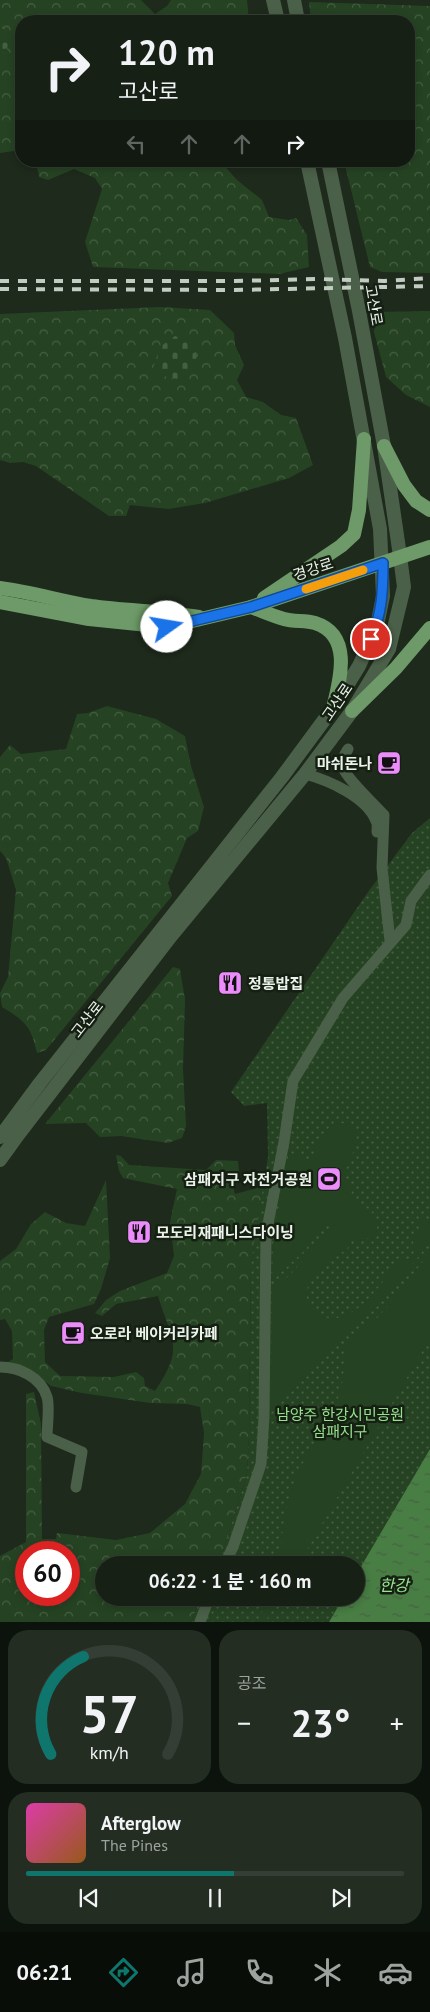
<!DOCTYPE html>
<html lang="ko">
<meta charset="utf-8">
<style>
body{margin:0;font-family:"PT Sans","Noto Sans KR",sans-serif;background:#232d22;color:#f1f3f6;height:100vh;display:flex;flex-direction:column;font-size:19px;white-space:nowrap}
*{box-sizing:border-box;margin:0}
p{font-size:16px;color:#9ea3a0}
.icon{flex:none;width:28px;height:28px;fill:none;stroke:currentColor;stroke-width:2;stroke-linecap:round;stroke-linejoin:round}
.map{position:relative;height:1622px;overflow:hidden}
.panel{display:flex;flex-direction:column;gap:8px;padding:8px;background:#0c120c;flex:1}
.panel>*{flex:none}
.guide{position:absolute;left:15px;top:15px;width:400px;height:152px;border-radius:20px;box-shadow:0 2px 8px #0003,0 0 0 1px #353e34;background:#162015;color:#f1f3f6;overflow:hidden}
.speed{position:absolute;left:15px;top:1541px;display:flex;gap:10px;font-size:25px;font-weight:700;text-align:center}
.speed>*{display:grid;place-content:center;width:65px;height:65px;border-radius:50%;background:#162015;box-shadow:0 2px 8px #0003,0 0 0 1px #353e34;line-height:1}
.speed .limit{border:8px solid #d22;background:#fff;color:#111}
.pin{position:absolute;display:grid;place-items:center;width:42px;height:42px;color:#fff;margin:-21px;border:2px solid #fff;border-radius:50%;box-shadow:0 1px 5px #0007}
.me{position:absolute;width:55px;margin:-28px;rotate:77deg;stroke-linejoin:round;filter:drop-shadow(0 0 4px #0008)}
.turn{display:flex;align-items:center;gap:18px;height:105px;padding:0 20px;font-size:22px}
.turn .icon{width:65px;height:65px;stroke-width:2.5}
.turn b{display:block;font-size:35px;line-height:42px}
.lanes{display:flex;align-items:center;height:48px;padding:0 20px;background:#0003;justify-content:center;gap:25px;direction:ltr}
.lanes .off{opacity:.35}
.big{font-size:38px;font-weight:700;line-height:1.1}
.panel .card{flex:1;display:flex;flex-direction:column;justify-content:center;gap:8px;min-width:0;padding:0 18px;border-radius:20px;background:#232d22}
.panel .dial{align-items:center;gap:0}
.dial svg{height:130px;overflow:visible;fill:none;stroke:#353e34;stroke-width:7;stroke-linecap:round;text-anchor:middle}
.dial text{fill:#f1f3f6;stroke:none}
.song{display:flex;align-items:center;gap:15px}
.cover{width:60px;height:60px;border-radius:8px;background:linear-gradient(135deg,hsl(320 70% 55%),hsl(30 70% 35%))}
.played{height:5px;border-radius:2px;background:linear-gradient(90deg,#0f766e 55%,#353e34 55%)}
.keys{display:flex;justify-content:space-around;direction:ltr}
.heat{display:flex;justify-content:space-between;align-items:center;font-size:28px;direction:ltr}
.panel .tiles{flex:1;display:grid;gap:8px;grid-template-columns:1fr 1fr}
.card:last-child{grid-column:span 2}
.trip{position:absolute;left:95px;top:1556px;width:270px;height:50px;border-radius:25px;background:#162015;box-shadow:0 2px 8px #0003,0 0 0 1px #353e34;font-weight:700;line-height:50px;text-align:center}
.dock{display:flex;height:80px;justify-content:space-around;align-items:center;background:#090d08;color:#9ea3a0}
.dock .icon{width:35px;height:35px}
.dock .on{color:#0f766e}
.dock b{font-size:22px;color:#f1f3f6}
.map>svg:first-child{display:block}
.forest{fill:url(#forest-crowns);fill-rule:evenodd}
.cemetery{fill:url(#cemetery-stones)}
.park{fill:url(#park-dots)}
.garden{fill:#254322}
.water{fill:url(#water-ripples)}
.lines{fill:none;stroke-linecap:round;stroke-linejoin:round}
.minor{stroke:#4b6048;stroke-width:11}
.tertiary{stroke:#4b6048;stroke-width:14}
.primary{stroke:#6d9a68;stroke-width:14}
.rail{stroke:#c3ccc2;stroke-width:4;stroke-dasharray:9 9;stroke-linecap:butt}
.route-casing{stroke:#114b97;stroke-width:12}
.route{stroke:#1a73e8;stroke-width:9}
.slow{stroke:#f59e0b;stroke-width:9}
.labels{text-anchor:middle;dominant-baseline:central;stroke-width:5;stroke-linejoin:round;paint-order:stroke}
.street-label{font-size:15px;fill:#ebf3ea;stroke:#152013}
.poi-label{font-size:15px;font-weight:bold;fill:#ebf3ea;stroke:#152013;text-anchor:start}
.park-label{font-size:15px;fill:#96e18e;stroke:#152013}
.water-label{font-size:16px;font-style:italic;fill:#9ae592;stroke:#152013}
</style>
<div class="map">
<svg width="430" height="1622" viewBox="0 0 430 1622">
<defs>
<pattern id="forest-crowns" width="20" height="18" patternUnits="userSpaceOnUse" patternTransform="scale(1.25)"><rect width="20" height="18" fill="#254322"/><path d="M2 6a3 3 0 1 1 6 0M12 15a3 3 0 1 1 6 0" fill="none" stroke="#455f42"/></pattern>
<pattern id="cemetery-stones" width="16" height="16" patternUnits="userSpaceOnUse" patternTransform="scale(1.25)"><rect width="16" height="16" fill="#254322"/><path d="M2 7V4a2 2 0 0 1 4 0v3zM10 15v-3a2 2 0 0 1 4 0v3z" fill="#455f42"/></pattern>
<pattern id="park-dots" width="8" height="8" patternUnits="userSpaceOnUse" patternTransform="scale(1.25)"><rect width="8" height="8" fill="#254322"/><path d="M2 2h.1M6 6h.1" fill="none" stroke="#455f42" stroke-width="1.8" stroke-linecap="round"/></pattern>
<pattern id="water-ripples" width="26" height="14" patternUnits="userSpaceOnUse" patternTransform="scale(1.25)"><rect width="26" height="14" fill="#487d43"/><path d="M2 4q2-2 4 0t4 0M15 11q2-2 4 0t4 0" fill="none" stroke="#476344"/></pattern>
</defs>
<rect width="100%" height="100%" fill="#1e2a1c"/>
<!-- forest -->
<g class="forest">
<polygon points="0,0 141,0 155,14 167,6 171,0 247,0 249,21 21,21 21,150 0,153 0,54 7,49 0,25"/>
<polygon points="309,2 430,6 430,273 382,272 370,267 344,161 409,161 409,21 311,21"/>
<polygon points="36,161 220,161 237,180 262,200 269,217 289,220 296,218 307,235 309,267 279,274 93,267 85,242 102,189 95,178 74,169 48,180 39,177"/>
<polygon points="160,307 210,310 234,333 235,345 244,365 237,380 246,397 263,402 281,415 296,418 313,465 289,478 205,503 168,509 130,505 126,516 109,516 36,466 23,462 10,463 0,460 0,314"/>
<polygon points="430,311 430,407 406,395 386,377 374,332 377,312"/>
<path d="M107,706L156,719L185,736L191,766L204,807L198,831L187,838L168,883L172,896L46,1050L37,1053C31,1026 25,1021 2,1007L0,993L8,977L16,890L6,858L0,851V757L10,745L21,754L66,749L77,714L88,713Z"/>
<polygon points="173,967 180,969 185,1000 183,1069 186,1126 182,1138 168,1143 121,1136 100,1137 86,1123 45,1124"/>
<path d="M116,1155L121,1156L129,1165L206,1170L216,1160L238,1161L239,1171L230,1174L235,1194L264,1186L251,1264L249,1436L247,1474L222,1555L217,1565H104V1598H201L191,1622H0V1556L26,1542V1394L34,1392L41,1424L42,1539H56L57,1533L116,1540L150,1533L185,1504L201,1474L204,1433L200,1407L187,1404L150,1403L82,1393L51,1386L30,1370L7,1363L13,1359L12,1331L5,1319L0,1320V1261L16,1249L31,1224L45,1212L66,1223L85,1226L106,1180L110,1258L101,1289L94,1304L49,1317L44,1330L45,1362L60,1376L114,1377L136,1372L144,1378L145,1386L155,1391C185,1346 172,1342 158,1296L116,1304L102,1316L95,1313L106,1300L120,1291L167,1273L174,1256L170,1222L177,1189L123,1178L119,1171ZM26,1552H69V1595H26Z"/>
</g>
<!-- cemetery -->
<g class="cemetery">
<path d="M0,25L10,32C10,43 10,48 0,54Z"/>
<path d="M175,336L189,342L197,356L193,369L180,379C167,379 162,376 154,365L160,347Z"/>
</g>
<!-- park -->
<g class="park">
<polygon points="430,818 430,1449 356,1575 356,1565 217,1565 222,1555 247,1474 249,1436 251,1264 268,1157 267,1103 244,1106 231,1092 368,892 412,833"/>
<polygon points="201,1598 343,1598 329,1622 191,1622"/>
</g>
<!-- garden -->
<g class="garden">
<path d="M338,1123C372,1123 350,1158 344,1174C348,1184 350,1194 359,1202C363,1206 370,1209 374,1215C385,1234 367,1244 349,1238L351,1242C346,1258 312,1259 307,1291C305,1299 310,1309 317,1314C349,1333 382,1285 396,1262L411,1259L415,1251L413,1241L420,1233L421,1218L430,1224V1242L390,1292L377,1306L341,1336L306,1377L271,1412L272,1290L290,1275L333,1228L328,1222L304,1251L272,1281L273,1238L289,1152L311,1162C316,1147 323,1129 338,1123Z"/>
<path d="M430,1252V1338L298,1565H284L287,1557L281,1554C282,1521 288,1490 304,1461C314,1442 329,1425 336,1404C340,1393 343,1382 344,1370C345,1360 343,1349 347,1340L378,1317L394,1299Z"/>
<polygon points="271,1598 279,1598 265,1622 256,1622"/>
</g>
<!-- water -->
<polygon class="water" points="430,1449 430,1622 329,1622 343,1598 356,1598 356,1575"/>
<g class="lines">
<!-- minor -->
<g class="minor">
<path d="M348,749C345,754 341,760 343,767C345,777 375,805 384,815L382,868L390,941"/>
<path d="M305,774C328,780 367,797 376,821C378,824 377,829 377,832"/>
<path d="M0,1367C19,1367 41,1377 47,1397C50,1406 47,1427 47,1437L82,1452L76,1487"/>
<polyline points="224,1565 233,1547 261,1464 264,1417 266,1234 284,1142 293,1081 343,998 406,925 411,901 430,875"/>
<polyline points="200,1622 209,1598"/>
</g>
<!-- tertiary -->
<g class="tertiary">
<polyline points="273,0 278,21"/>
<polyline points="294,0 298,21"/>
<polyline points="0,1137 40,1083 282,777 333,708 359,666 377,626 383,596 380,529 345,338 307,161"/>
<polyline points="0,1160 18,1135 171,936 305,774 352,711 389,649 404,587 400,556 384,446 359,311 328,161"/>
</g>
<!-- primary -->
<g class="primary">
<polyline points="384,446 404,485 416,501 430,510"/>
<path d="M0,588C31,592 61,601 91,606C127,611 163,611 199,617"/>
<polyline points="264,598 341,546 354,534 359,510 364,439"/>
<polyline points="0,602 89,619 167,627 251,607 430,547"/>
<path d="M251,607C262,611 273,616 284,619C294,622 305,620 315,623C353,635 340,680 333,708"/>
<polyline points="352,711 396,668 430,628"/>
</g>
<!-- rail -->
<g class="rail">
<polyline points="0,281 235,281 320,279 384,281 430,278"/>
<polyline points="0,289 234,290 430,286"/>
</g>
</g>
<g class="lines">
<defs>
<path id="route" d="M167,627L251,607L383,563C383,591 382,613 371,639"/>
</defs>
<!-- route casing -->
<use href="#route" class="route-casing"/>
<!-- route -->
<use href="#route" class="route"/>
<!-- slow -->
<polyline class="slow" points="306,589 363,570"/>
</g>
<!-- icons -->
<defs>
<symbol id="cafe-square" viewBox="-11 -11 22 22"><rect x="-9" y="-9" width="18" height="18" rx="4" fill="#ec8cfb" stroke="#152013"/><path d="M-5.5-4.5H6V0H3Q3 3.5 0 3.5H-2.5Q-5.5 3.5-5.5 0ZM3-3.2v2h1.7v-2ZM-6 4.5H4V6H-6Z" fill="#111"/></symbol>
<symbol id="restaurant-square" viewBox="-11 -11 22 22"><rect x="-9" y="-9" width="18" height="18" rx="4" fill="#ec8cfb" stroke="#152013"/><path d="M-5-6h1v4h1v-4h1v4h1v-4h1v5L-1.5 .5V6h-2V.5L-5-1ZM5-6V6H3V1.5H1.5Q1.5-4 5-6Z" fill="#111"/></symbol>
<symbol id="stadium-square" viewBox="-11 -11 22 22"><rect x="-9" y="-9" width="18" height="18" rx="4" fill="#ec8cfb" stroke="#152013"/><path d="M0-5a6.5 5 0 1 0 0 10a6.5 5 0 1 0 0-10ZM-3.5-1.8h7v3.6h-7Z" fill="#111"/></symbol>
</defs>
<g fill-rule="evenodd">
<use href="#cafe-square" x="375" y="749" width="28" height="28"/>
<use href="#restaurant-square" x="216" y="969" width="28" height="28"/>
<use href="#stadium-square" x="315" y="1165" width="28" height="28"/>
<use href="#restaurant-square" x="125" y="1218" width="28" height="28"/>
<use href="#cafe-square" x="59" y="1319" width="28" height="28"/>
</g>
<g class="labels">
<!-- street labels -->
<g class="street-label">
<text transform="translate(374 305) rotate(80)">고산로</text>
<text transform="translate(313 569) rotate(-18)">경강로</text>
<text transform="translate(337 702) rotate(-56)">고산로</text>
<text transform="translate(87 1019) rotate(-52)">고산로</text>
</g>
<!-- poi labels -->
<g class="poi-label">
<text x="372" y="763" text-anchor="end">마쉬돈나</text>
<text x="248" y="983">정통밥집</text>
<text x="312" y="1179" text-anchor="end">삼패지구 자전거공원</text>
<text x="156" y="1232">모도리재패니스다이닝</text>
<text x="90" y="1333">오로라 베이커리카페</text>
</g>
<!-- park labels -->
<g class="park-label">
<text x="340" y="1414">남양주 한강시민공원<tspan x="340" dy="17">삼패지구</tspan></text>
</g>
<!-- water labels -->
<g class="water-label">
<text x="394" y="1585">한강</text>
</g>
</g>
</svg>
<div class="speed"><div class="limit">60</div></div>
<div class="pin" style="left:371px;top:639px;background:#d93025"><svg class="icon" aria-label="arrive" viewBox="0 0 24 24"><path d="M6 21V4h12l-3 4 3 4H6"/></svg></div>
<svg class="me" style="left:167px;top:627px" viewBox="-20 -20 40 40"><circle r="19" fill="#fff"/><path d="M0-13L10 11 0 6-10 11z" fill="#1a73e8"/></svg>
<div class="trip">06:22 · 1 분 · 160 m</div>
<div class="guide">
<div class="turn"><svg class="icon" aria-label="right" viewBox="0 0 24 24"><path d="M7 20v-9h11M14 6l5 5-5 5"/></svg><div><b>120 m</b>고산로</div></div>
<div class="lanes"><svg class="icon off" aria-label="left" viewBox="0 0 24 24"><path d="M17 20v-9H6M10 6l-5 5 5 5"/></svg><svg class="icon off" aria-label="ahead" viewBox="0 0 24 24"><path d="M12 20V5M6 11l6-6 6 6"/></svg><svg class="icon off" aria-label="ahead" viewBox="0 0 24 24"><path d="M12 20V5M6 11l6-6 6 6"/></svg><svg class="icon" aria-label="right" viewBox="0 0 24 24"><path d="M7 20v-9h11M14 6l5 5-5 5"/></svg></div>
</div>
</div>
<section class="panel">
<div class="tiles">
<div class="card dial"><svg viewBox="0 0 100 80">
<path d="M14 69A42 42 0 1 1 86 69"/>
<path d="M14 69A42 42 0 0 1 34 9" stroke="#0f766e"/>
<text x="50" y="56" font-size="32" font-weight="700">57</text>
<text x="50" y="72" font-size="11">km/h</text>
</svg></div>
<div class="card"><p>공조</p>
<div class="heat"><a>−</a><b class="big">23°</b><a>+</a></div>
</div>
<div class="card">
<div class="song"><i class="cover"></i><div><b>Afterglow</b><p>The Pines</p></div></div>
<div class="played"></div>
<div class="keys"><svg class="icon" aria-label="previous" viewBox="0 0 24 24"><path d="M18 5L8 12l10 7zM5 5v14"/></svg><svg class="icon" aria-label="pause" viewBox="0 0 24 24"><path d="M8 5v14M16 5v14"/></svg><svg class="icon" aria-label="next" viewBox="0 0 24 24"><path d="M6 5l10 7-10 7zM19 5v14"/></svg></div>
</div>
</div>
</section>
<nav class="dock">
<b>06:21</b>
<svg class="icon on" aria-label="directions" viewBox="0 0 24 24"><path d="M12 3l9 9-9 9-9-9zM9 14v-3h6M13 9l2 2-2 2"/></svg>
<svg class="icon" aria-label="music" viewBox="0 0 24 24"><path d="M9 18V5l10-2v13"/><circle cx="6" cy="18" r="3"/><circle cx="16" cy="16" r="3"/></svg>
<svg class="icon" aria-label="phone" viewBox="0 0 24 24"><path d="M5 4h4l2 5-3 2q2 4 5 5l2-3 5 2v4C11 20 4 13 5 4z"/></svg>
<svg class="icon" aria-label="climate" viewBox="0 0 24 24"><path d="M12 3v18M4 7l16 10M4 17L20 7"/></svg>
<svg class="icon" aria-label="car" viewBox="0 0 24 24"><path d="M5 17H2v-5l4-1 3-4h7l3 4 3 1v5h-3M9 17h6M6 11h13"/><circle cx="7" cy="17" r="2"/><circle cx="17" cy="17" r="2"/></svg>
</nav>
